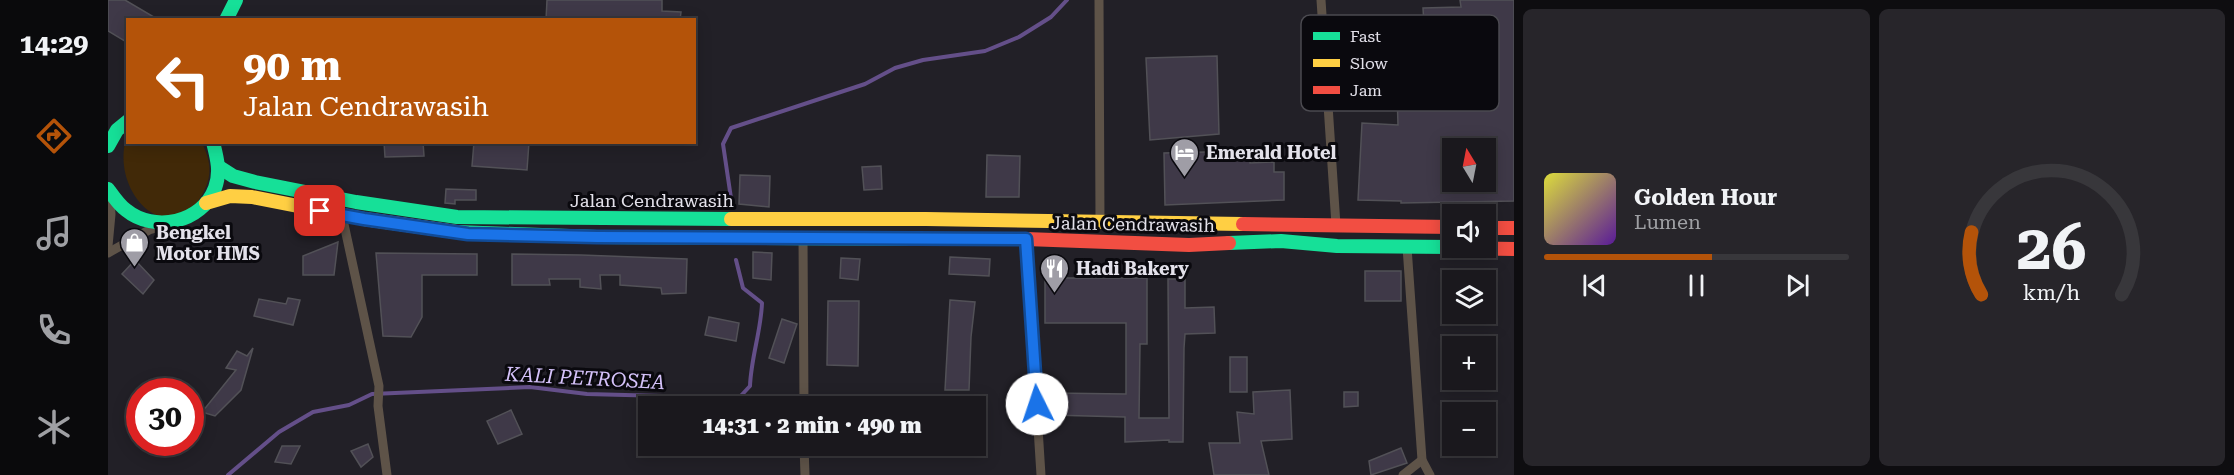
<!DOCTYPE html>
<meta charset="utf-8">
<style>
body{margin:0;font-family:"Roboto Serif",serif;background:#27252a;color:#f1f3f6;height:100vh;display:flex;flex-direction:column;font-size:22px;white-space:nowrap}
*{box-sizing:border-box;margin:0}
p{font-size:20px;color:#9fa0a4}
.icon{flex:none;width:33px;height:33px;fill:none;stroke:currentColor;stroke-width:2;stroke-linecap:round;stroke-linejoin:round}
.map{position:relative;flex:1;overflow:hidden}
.details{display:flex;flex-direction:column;gap:9px;padding:9px;background:#0e0d10;width:720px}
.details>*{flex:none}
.guide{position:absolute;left:18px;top:18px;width:570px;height:126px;border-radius:0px;box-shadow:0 3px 15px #0003,0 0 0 2px #38373b;background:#b45309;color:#fff;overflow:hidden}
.needle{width:39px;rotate:350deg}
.fabs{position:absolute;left:1334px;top:138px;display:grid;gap:12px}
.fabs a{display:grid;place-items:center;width:54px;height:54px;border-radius:0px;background:#1a181d;box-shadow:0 3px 15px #0003,0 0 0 2px #38373b;font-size:30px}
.speed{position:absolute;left:18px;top:378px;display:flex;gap:12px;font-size:30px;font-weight:700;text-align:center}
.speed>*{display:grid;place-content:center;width:78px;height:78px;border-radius:50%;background:#1a181d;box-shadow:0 3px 15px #0003,0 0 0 2px #38373b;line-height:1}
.speed .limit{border:9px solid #d22;background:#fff;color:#111}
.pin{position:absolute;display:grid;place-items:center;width:51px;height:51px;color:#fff;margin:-26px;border-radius:12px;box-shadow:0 3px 9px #0006}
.me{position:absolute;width:66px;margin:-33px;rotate:356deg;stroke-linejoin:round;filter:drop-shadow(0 0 4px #0008)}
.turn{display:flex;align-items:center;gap:21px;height:126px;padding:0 18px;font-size:27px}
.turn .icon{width:78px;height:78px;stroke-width:2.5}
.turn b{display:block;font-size:42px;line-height:51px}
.details .tile{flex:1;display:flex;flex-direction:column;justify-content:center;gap:9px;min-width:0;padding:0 21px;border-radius:9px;background:#27252a}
.details .dial{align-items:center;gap:0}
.dial svg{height:156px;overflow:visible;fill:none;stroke:#38373b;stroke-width:7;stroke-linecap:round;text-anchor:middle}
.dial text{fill:#f1f3f6;stroke:none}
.song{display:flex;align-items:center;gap:18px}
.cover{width:72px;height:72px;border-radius:9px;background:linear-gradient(135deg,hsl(60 70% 55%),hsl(270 70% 35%))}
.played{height:6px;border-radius:3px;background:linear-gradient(90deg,#b45309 55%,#38373b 55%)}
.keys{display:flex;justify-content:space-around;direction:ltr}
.details .tiles{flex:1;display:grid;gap:9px;grid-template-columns:repeat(2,1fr)}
.trip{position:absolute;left:530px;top:396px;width:348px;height:60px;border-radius:0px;background:#1a181d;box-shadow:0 3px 15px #0003,0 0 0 2px #38373b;font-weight:800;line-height:60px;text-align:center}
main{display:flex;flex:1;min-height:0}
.tab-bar{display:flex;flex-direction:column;width:108px;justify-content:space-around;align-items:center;background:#0a0a0c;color:#9fa0a4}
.tab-bar .icon{width:42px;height:42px}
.tab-bar .selected{color:#b45309}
.tab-bar b{font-size:27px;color:#f1f3f6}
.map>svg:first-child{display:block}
.green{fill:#412908}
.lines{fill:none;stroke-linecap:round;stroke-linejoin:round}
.stream{stroke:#644f89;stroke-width:4}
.building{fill:#3f3948;stroke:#525157;stroke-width:1.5;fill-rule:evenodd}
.street{stroke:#5e5348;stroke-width:9}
.fast{stroke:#16e098;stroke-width:14}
.slow{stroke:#ffcf43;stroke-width:14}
.jam{stroke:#f24e42;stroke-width:14}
.route-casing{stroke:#114b97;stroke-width:15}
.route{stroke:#1a73e8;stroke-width:10}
.labels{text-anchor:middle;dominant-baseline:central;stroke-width:6;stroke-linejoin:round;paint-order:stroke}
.poi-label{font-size:18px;font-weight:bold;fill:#e3e1ea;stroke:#0a090e;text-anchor:start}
.street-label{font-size:18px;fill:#e3e1ea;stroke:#0a090e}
.water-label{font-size:20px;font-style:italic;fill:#d5c2fa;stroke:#0a090e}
.key{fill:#0a090e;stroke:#4b4a50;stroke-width:1.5}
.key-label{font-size:16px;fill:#e3e1ea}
</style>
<main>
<nav class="tab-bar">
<b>14:29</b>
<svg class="icon selected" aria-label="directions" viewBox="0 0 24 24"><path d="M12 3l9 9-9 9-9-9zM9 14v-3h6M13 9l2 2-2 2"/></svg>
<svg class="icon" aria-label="music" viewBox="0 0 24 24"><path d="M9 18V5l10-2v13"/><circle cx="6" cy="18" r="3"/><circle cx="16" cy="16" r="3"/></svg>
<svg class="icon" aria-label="phone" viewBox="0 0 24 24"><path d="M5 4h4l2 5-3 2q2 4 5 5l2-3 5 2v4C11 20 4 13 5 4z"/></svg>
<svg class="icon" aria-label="climate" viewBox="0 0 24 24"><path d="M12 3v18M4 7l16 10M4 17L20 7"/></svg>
</nav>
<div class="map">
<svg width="1406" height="475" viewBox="0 0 1406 475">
<rect width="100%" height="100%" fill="#222027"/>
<!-- green -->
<path class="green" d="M19,135L20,142L94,143C102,159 105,174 96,191C64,254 0,194 19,135Z"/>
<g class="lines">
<!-- stream -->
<g class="stream">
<polyline points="624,205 615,144 623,128 757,84 787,68 815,60 877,51 911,37 943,17 959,0"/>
<path d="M120,475L171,432L205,412L241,405L264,394L422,387L479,394L594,397L629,400L642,386C643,358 653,331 654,303L635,288L628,260"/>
</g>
</g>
<!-- building -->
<g class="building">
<polygon points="0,0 17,0 51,20 20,20 20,43 0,31"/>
<polygon points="439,0 554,0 554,11 573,12 572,20 438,20"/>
<path d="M1352,0H1406V201L1293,203V201L1250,200L1254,123L1290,125L1287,26L1316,25L1315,8L1353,7ZM1344,148H1377V182H1344Z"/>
<polygon points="1109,56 1111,134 1042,140 1038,58"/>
<polygon points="276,142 315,142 316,156 277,157"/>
<polygon points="366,142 421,142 419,170 364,166"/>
<polygon points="1142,151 1142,163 1166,162 1166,172 1176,172 1176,200 1057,205 1056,153"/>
<polygon points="879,155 912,156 911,197 878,197"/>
<polygon points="773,166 774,189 756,190 754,167"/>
<polygon points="632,175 662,176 661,207 631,204"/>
<polygon points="338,189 368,190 368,200 347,200 347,204 337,203"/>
<polygon points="230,242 226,275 195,275 195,256"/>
<polygon points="645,252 664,253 663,280 645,278"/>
<polygon points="268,253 369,254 369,275 314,275 314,317 303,337 275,336"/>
<polygon points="404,254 473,255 579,259 578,293 554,294 553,288 512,285 512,275 492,275 493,289 472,287 472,279 441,279 442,285 404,285"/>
<polygon points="842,257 882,259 881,276 841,274"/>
<polygon points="733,258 752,259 750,280 732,278"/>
<polygon points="27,260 46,280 35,294 14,274"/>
<rect x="1257" y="271" width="36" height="30"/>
<polygon points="937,278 1039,278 1039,344 1032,344 1031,418 1061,418 1060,279 1077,279 1077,308 1106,307 1107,333 1077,334 1076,348 1075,442 1061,442 1061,440 1017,442 1017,417 943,415 944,393 1018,394 1018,323 937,323"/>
<polygon points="180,298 192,300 185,325 146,316 151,299 178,304"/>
<polygon points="842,300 867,302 863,337 861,390 837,390"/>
<polygon points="720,301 751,301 750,366 719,365"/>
<polygon points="601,317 631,323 628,341 597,335"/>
<polygon points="674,319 689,324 676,363 661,358"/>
<polygon points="145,348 133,390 107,416 94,412 128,370 118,368 129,351 139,356"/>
<rect x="1122" y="357" width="17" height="35"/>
<polygon points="1182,390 1184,439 1153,441 1161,475 1106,475 1101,443 1132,443 1129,412 1146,414 1145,392"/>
<polygon points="1236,392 1250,392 1250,406 1236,407"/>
<polygon points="403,410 414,434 390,444 379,421"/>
<polygon points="260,444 265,457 253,467 243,451"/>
<polygon points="174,446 192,446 183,464 167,462"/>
<polygon points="1293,448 1299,463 1263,475 1261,461"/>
</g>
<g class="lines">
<!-- street -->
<g class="street">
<polyline points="991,0 992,221"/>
<polyline points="1213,0 1228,225"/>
<polyline points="234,215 271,386 270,406 279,475"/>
<polyline points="695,237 696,406"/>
<polyline points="918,239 933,475"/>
<polyline points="0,246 3,214 1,192"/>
<polyline points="1299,247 1314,460 1322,475"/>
<polyline points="0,253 41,230 55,226"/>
<polyline points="696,446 697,475"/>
<polyline points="1295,475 1314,460"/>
</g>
<!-- fast -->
<g class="fast">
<polyline points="118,20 128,0"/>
<polyline points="0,146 9,130 20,121"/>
<polyline points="111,167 125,176 147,182 248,202 349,217 623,219"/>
<path d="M0,189C5,196 11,205 18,210C46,233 94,223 107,188C113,172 109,158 105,142"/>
<polyline points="348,232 489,237 826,239"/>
<polyline points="1121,243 1173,241 1229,246 1344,247"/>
</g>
<!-- slow -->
<g class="slow">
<polyline points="98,203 122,196 144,197 256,219 348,232"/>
<polyline points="623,219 818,219 1135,224"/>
</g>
<!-- jam -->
<g class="jam">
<polyline points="1135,224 1344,227"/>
<polyline points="1377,228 1406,228"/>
<polyline points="826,239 918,239 1081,245 1121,243"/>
<polyline points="1345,248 1406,249"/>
</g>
</g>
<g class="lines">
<defs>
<polyline id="route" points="212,211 256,219 360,234 489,237 918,239 929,404"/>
</defs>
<!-- route casing -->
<use href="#route" class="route-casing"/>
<!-- route -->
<use href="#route" class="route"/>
</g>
<!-- icons -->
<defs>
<symbol id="hotel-pin" viewBox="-11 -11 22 30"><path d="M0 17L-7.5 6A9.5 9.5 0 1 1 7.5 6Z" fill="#9f9da6" stroke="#0a090e"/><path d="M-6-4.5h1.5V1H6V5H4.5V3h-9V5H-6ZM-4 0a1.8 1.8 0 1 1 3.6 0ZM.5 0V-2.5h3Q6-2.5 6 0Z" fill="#fff"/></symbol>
<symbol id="shop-pin" viewBox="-11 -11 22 30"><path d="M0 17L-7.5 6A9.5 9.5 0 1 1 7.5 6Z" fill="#9f9da6" stroke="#0a090e"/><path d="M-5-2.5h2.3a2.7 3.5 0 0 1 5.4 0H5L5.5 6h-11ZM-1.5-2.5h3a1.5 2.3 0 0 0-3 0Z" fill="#fff"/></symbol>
<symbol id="restaurant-pin" viewBox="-11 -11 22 30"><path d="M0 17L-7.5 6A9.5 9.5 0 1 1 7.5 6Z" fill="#9f9da6" stroke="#0a090e"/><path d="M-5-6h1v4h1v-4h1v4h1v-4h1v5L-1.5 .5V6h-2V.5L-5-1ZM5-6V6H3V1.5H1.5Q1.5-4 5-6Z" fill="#fff"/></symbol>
</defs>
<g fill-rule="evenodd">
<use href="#hotel-pin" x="1060" y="136" width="33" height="45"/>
<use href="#shop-pin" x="10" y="226" width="33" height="45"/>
<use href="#restaurant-pin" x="930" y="252" width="33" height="45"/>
</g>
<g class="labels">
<!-- poi labels -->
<g class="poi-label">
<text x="1098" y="152">Emerald Hotel</text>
<text x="48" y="232">Bengkel<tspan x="48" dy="21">Motor HMS</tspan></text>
<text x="968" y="268">Hadi Bakery</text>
</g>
<!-- street labels -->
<g class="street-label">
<text x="544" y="200">Jalan Cendrawasih</text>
<text transform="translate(1025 224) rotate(1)">Jalan Cendrawasih</text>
</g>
<!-- water labels -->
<g class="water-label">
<text transform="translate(477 378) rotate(3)">KALI PETROSEA</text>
</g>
</g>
<!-- legend -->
<rect x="1193" y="15" width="198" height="96" rx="9" class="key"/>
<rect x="1205" y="32" width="27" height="8" fill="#16e098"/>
<rect x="1205" y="59" width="27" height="8" fill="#ffcf43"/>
<rect x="1205" y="86" width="27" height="8" fill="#f24e42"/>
<g class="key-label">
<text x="1242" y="42">Fast</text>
<text x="1242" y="69">Slow</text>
<text x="1242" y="96">Jam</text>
</g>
</svg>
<div class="fabs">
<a><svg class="needle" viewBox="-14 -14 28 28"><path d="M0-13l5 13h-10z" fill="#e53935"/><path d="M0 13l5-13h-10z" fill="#9fa0a4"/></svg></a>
<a><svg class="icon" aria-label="sound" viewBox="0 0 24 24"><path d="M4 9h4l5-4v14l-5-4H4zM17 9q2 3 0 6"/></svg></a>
<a><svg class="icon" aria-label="layers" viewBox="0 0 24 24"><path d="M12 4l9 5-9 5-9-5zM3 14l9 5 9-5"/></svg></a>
<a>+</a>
<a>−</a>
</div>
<div class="speed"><div class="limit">30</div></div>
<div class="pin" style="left:212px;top:211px;background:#d93025"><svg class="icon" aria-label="arrive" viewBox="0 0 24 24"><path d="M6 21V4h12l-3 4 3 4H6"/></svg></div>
<svg class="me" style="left:929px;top:404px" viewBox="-20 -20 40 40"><circle r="19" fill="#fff"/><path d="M0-13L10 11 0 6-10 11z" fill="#1a73e8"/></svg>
<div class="trip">14:31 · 2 min · 490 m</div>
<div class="guide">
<div class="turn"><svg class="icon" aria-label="left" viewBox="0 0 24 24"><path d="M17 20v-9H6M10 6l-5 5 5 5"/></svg><div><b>90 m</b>Jalan Cendrawasih</div></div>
</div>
</div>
<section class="details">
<div class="tiles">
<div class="tile">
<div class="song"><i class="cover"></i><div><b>Golden Hour</b><p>Lumen</p></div></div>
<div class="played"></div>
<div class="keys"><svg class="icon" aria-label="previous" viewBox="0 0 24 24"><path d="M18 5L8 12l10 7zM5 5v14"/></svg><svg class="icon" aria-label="pause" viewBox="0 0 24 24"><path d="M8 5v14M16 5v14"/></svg><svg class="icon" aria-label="next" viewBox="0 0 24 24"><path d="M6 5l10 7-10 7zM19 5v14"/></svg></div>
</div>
<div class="tile dial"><svg viewBox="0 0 100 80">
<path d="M14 69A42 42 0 1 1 86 69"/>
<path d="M14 69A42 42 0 0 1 9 37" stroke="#b45309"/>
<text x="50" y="56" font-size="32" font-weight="700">26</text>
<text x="50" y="72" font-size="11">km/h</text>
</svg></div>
</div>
</section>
</main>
